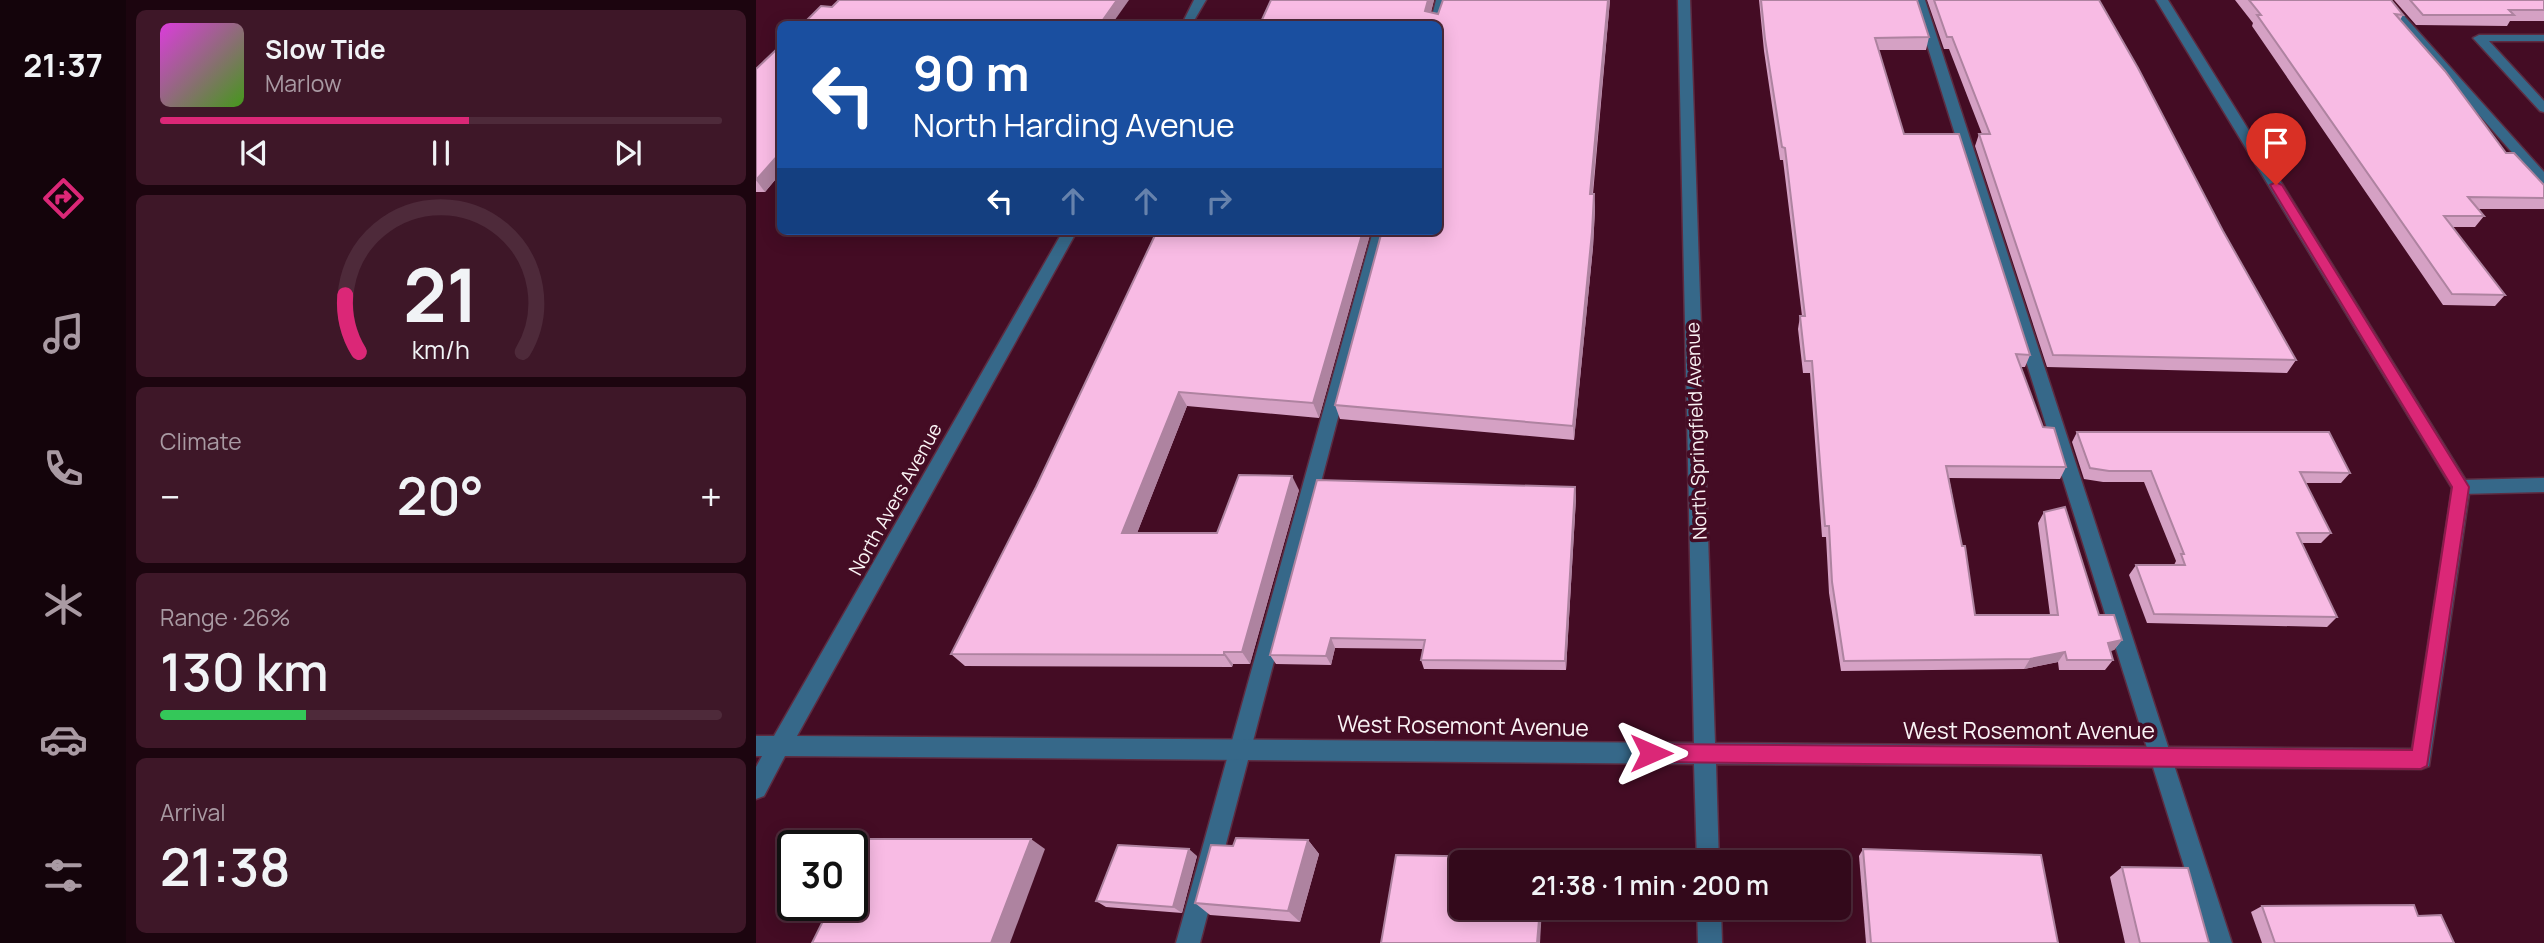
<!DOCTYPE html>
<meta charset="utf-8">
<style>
body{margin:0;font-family:Manrope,sans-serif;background:#3e1728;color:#f1f3f6;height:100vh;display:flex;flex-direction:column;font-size:26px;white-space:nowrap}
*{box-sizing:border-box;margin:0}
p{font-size:23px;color:#a99aa3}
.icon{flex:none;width:38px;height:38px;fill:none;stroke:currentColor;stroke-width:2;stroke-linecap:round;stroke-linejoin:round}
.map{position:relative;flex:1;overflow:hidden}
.sheet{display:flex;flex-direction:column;gap:10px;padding:10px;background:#1c050f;width:630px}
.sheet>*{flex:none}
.banner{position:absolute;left:21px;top:21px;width:665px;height:214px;border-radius:10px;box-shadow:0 4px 18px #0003,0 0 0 2px #4e2a3a;background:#1a4fa0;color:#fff;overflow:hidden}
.speed{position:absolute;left:21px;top:830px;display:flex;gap:14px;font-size:35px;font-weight:700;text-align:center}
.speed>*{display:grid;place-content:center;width:91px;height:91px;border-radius:50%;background:#33091b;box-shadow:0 4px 18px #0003,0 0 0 2px #4e2a3a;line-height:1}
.speed .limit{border:4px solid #111;border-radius:10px;background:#fff;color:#111}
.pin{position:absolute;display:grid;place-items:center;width:60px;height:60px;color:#fff;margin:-72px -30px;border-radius:50% 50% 50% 0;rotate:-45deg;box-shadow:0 0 7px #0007}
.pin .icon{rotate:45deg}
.me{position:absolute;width:77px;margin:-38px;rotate:90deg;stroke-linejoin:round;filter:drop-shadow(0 0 5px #0008)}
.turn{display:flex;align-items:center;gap:24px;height:147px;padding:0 21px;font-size:32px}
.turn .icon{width:91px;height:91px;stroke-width:2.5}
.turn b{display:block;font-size:49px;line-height:60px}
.lanes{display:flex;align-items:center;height:66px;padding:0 21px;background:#0003;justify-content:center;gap:35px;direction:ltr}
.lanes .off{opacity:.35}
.big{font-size:52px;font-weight:600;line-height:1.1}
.sheet .tile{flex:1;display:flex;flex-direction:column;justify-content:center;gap:10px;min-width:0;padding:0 24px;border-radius:10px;background:#3e1728}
.sheet .dial{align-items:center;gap:0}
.dial svg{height:182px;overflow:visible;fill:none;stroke:#4e2a3a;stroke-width:7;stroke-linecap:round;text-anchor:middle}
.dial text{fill:#f1f3f6;stroke:none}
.song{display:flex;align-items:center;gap:21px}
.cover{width:84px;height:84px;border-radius:10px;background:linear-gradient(135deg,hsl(300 70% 55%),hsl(100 70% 35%))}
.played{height:7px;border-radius:4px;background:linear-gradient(90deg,#db2777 55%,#4e2a3a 55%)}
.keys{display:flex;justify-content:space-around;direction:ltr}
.heat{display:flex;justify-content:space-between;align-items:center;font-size:38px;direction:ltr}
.charge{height:10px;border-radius:5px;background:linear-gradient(90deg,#34c759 26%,#4e2a3a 0)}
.trip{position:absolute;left:693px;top:850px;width:402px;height:70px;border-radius:10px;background:#33091b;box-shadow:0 4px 18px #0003,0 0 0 2px #4e2a3a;font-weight:600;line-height:70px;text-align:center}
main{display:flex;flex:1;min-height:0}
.menu{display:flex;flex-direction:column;width:126px;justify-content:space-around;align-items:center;background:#14040b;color:#a99aa3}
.menu .icon{width:49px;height:49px}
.menu .current{color:#db2777}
.menu b{font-size:32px;color:#f1f3f6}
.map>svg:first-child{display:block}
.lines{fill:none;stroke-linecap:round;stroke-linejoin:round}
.service-casing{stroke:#5d2c41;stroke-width:3}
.minor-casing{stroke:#5d2c41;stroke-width:3}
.service{fill:#366889;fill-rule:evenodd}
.minor{fill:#366889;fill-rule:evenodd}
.wall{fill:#d5a1c4}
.shaded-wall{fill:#ae83a0}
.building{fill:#f8bbe4;stroke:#ae83a0;stroke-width:2}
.route{fill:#db2777;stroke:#8e194d;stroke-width:2}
.labels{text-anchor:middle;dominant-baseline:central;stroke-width:7;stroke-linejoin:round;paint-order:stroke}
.street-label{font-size:19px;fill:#faf3f5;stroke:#440c24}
.near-street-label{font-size:23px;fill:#faf3f5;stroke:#440c24}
</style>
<main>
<nav class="menu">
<b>21:37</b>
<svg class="icon current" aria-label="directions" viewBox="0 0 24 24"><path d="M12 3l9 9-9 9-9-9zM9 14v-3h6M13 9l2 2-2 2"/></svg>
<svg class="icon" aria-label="music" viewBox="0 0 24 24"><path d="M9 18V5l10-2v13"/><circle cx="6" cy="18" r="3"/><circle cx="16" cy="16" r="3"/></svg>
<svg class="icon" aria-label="phone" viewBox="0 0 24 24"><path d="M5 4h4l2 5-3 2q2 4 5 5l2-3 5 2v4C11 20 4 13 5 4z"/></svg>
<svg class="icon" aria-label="climate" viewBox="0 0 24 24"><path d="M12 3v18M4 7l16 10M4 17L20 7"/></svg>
<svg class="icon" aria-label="car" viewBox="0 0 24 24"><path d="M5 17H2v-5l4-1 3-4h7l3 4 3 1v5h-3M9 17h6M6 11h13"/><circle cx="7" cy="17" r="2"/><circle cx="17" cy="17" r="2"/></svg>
<svg class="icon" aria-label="filters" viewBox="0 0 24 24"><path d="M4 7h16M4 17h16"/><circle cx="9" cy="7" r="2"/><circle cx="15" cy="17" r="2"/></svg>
</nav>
<section class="sheet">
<div class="tile">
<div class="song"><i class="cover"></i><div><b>Slow Tide</b><p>Marlow</p></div></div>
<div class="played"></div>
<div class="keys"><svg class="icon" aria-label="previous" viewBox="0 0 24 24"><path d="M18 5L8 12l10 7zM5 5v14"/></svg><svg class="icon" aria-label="pause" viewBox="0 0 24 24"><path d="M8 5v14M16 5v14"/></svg><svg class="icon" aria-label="next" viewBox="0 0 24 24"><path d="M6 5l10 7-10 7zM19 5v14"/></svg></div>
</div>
<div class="tile dial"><svg viewBox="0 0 100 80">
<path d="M14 69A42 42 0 1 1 86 69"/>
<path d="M14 69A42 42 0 0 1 8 44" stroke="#db2777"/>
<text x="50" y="56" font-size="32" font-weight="700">21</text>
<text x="50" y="72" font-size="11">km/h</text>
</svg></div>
<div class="tile"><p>Climate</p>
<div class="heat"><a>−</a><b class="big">20°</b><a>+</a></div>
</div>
<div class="tile"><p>Range · 26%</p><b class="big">130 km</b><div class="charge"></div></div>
<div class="tile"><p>Arrival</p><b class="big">21:38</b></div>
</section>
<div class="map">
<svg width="1788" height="943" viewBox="0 0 1788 943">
<rect width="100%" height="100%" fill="#440c24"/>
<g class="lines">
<defs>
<g id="service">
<polygon points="680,0 692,0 682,27 674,24"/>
<polygon points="1157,0 1169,0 1476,943 1452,943"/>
<polygon points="1622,0 1634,0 1788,172 1788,184 1783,183"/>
<polygon points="1788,35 1788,41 1733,41 1788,101 1788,112 1784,111 1717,38 1723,35"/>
<polygon points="617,231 631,231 444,943 420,943"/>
<polygon points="1788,478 1788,492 1705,494 1699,492 1696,487 1699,482 1705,480"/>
</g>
<g id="minor">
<polygon points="438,0 450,0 436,24 426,24"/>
<polygon points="922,0 934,0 959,743 1656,749 1696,488 1400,0 1412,0 1714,487 1673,766 1665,769 960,764 963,863 941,863 938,764 29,756 8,796 0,799 0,767 6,756 0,756 0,736 18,736 307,231 321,231 41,736 938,743"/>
<polygon points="941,908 965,908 966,943 942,943"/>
</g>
</defs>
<!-- service casing -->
<use href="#service" class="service-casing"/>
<!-- minor casing -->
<use href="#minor" class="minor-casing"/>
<!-- service -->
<use href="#service" class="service"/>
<!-- minor -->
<use href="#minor" class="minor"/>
</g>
<!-- wall -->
<g class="wall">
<polygon points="515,0 678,0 675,12 682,14 687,0 854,0 837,194 838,194 839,209 837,247 818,440 584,419 579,405 682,231"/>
<polygon points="1003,0 1161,0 1173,37 1170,50 1122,50 1148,134 1274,355 1269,367 1265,367 1287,427 1310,467 1304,479 1193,478 1219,615 1294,615 1282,523 1288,512 1343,615 1366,640 1358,650 1354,651 1357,660 1349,670 1303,670 1302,662 1268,669 1085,671 1073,593 1070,537 1066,537 1054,373 1047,373 1042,329 1044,316 1046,316 1027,160 1024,160 1008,51"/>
<polygon points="1171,0 1343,0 1467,231 1540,360 1531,373 1291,367 1219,146 1223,134 1226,134 1193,49 1188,49"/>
<polygon points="1479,0 1635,0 1647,15 1644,20 1750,153 1788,185 1788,209 1721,209 1728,216 1719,227 1697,227 1749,295 1739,306 1687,305 1496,26 1497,23"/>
<polygon points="1638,0 1788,0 1788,21 1754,21 1751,26 1660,25"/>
<polygon points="24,46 24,174 9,192 0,192 0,69"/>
<polygon points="401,231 615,231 563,418 431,406 381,533 461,533 543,490 494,664 477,664 476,667 209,666 195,654 280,487"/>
<polygon points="1321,432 1594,473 1585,483 1550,483 1575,533 1565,543 1546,543 1581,617 1571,627 1391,623 1373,575 1380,565 1418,565 1420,561 1388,482 1347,482 1328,479 1316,442"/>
<polygon points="819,487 820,498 810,670 668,669 665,660 667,649 579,648 575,665 520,664 514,655"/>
<polygon points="552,840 563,854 544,922 454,915 439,903 477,846"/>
<polygon points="1107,849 1302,943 1110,943 1103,856"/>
<polygon points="441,856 426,913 350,907 340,901"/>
<polygon points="1366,867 1453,943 1369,943 1354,877"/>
<polygon points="1506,906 1662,916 1698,943 1506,943 1495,912"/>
</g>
<!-- shaded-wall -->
<g class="shaded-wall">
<polygon points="361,0 373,0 356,24 344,24"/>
<polygon points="672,0 678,0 672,24 669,11"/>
<polygon points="852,0 854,0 835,209 834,194"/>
<polygon points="24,153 24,174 9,192 0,180"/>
<polygon points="838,194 839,209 837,247 818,440 817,426"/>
<polygon points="607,231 615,231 563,418 557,403"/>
<polygon points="423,392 431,406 376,546 366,533"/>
<polygon points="536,476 543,490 494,664 486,652"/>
<polygon points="819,487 820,498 810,670 809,661"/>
<polygon points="575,638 579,648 575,665 570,656"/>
<polygon points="1366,640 1358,650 1344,653 1352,643"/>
<polygon points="468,652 477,664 476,667 468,655"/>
<polygon points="1309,652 1302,662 1268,669 1274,659"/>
<polygon points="275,839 289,849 254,943 235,943"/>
<polygon points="552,840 563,854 544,922 532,911"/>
<polygon points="433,849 441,856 426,913 417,907"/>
<polygon points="784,908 786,908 784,943 781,943"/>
</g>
<!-- building -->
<g class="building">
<polygon points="83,0 361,0 344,24 47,24 65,6 76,7"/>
<polygon points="515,0 672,0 669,11 682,14 687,0 852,0 834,194 838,194 836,232 817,426 579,405 626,231 682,231 682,24 504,24"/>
<polygon points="1005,0 1161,0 1173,37 1119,38 1148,134 1203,134 1274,355 1260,354 1287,427 1298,428 1310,467 1190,466 1206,546 1209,546 1219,615 1302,615 1288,512 1309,507 1343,615 1358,615 1366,640 1352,643 1357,660 1311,660 1309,652 1274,659 1088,661 1076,582 1073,526 1069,526 1056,361 1049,361 1044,316 1049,316 1029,148 1026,147 1009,39"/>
<polygon points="1178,0 1343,0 1382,68 1467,231 1540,360 1297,355 1223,134 1234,134 1196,37 1191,37"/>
<polygon points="1493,0 1635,0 1647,15 1639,14 1689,71 1750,153 1758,153 1788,185 1788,198 1712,197 1728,216 1688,216 1749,295 1696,294 1501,15 1505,15"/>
<polygon points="1654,0 1788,0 1788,10 1753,10 1758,15 1667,15"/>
<polygon points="24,46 24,153 0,180 0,69"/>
<polygon points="401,231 607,231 557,403 423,392 366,533 461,533 483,475 536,476 486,652 468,652 468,655 195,654 280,487"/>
<polygon points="1321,432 1573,432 1594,473 1544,472 1575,533 1541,533 1581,617 1398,614 1380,565 1429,565 1425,554 1428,554 1395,471 1353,471 1334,468"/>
<polygon points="561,480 819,487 809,661 665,660 669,640 575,638 570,656 514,655"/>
<polygon points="480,838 552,840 532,911 439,903 455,845 477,846"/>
<polygon points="107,839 275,839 235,943 56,943 75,905 96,905 96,861"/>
<polygon points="362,845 433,849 417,907 340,901"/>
<polygon points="1107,849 1285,855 1302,943 1115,943"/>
<polygon points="640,855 787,858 787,863 705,863 705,908 784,908 781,943 625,943"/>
<polygon points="1366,867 1432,868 1453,943 1384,943"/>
<polygon points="1658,905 1662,916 1685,915 1698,943 1519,943 1506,906"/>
</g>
<!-- route -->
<polygon class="route" points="1520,182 1526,185 1713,487 1671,766 1665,769 895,762 888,759 885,753 888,746 895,744 1656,750 1696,487 1514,185"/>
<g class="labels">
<!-- street labels -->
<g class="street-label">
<text transform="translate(940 431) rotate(-92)">North Springfield Avenue</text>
<text transform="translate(139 499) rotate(-61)">North Avers Avenue</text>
</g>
<!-- near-street labels -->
<g class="near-street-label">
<text transform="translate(707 725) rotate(1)">West Rosemont Avenue</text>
<text x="1273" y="730">West Rosemont Avenue</text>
</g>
</g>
</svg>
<div class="speed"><div class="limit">30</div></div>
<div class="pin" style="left:1520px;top:185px;background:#d93025"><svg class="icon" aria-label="arrive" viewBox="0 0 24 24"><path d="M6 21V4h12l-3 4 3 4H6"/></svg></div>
<svg class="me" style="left:895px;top:753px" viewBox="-20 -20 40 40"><path d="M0-17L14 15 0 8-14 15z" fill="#db2777" stroke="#fff" stroke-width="4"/></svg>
<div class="trip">21:38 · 1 min · 200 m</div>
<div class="banner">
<div class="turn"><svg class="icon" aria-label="left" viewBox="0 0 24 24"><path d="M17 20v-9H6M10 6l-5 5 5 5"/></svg><div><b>90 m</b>North Harding Avenue</div></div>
<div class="lanes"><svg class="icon" aria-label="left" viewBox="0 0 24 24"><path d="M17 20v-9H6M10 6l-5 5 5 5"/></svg><svg class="icon off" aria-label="ahead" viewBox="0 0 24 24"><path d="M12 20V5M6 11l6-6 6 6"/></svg><svg class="icon off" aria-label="ahead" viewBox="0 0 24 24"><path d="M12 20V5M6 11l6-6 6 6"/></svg><svg class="icon off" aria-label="right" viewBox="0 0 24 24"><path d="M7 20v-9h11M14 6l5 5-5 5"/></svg></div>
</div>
</div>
</main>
